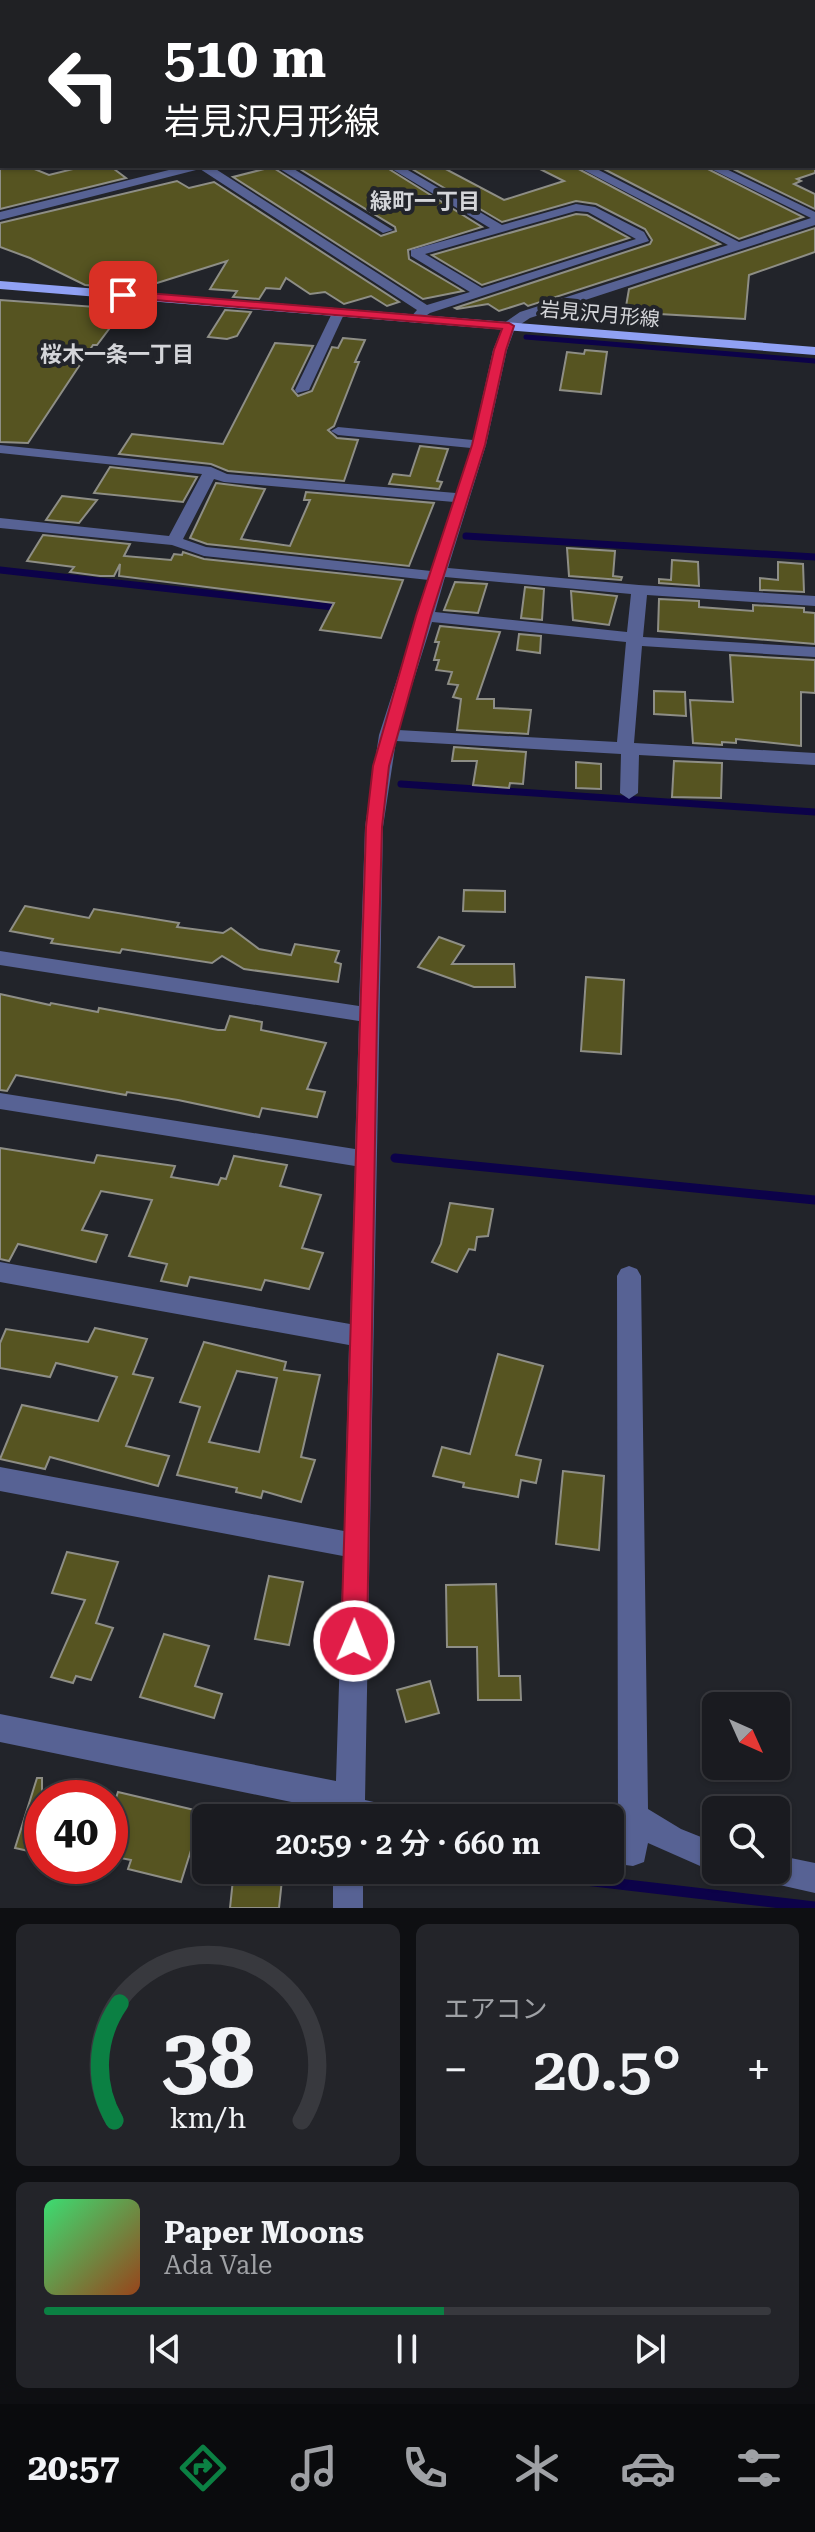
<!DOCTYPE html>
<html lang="ja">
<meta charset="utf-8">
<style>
body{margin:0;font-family:"Roboto Serif","Noto Sans JP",serif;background:#232429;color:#f1f3f6;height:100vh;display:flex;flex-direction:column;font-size:30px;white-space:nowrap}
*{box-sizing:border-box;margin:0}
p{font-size:26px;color:#9fa1a5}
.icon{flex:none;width:44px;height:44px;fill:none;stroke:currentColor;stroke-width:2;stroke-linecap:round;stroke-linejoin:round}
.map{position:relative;height:1908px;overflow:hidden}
.drawer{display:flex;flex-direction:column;gap:16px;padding:16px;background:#0e0f12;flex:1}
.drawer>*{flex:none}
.top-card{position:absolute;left:0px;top:0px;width:816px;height:168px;box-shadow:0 2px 6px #0004,0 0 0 2px #38393e;background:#202124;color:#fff;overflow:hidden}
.needle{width:52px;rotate:135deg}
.buttons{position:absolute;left:702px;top:1692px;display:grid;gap:16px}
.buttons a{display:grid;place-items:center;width:88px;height:88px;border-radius:12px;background:#1a1b20;box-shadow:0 2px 6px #0004,0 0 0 2px #38393e;font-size:40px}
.speed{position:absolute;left:24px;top:1780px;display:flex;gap:16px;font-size:40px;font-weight:700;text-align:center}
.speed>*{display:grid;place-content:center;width:104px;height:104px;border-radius:50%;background:#1a1b20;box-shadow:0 2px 6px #0004,0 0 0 2px #38393e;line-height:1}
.speed .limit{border:12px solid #d22;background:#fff;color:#111}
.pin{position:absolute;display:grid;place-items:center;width:68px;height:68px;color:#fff;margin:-34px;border-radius:16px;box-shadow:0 4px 12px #0006}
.me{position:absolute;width:88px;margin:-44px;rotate:1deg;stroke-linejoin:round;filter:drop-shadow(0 0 6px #0008)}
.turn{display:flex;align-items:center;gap:28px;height:168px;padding:0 32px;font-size:36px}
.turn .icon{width:104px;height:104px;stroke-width:2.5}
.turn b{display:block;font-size:56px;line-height:68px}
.big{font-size:60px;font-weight:600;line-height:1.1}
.drawer .tile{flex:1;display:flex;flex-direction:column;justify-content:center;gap:12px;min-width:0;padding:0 28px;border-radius:12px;background:#232429}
.drawer .dial{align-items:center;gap:0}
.dial svg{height:208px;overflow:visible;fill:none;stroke:#38393e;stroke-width:7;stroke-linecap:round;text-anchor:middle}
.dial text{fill:#f1f3f6;stroke:none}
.song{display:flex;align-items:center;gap:24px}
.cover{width:96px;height:96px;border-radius:12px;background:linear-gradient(135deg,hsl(140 70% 55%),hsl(20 70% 35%))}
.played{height:8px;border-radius:4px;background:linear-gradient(90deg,#0b8043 55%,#38393e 55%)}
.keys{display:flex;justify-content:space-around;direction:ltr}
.heat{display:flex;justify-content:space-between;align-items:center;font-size:44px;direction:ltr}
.drawer .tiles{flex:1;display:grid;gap:16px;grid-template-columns:1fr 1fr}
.tile:last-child{grid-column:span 2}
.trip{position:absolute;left:192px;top:1804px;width:432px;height:80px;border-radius:12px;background:#1a1b20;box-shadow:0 2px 6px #0004,0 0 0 2px #38393e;font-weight:600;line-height:80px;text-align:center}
.dock{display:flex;height:128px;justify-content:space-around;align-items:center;background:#0a0b0d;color:#9fa1a5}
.dock .icon{width:56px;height:56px}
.dock .selected{color:#0b8043}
.dock b{font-size:36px;color:#f1f3f6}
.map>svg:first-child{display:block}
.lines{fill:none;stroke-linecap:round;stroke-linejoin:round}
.stream-far3{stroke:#0c0249;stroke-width:5}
.stream-far2{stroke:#0c0249;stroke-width:7}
.stream-far1{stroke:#0c0249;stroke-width:9}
.stream{stroke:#0c0249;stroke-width:11}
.building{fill:#565421;stroke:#8e8e86;stroke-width:2;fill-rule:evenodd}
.minor{fill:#576294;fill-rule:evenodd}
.major{fill:#90a1f4;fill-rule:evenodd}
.route{fill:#e11d48;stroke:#92132f;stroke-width:2}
.labels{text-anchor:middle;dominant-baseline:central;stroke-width:8;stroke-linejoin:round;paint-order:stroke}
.far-street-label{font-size:20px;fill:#d4d5d9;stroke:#22242a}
.far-neighbourhood-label{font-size:22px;font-weight:bold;fill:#d4d5d9;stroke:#22242a}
</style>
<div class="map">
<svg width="815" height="1908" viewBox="0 0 815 1908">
<rect width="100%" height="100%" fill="#22242a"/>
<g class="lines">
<!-- stream-far3 -->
<polyline class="stream-far3" points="526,337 815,361"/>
<!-- stream-far2 -->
<g class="stream-far2">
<polyline points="466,536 815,557"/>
<polyline points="0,570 342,608"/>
<polyline points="401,784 815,812"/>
</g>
<!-- stream-far1 -->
<polyline class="stream-far1" points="395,1158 815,1200"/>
<!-- stream -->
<polyline class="stream" points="499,1870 815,1907"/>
</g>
<!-- building -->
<g class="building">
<polygon points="0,166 27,166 49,175 77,168 110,166 126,178 0,209"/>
<polygon points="295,166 384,166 482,227 408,250 409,259 463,291 423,299 233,177 272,167 381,236 396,231 395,227"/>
<polygon points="407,166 440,166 504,200 564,181 534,166 573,166 720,244 528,306 524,303 499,311 488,304 457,309 455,308 650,244 652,240 645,229 596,204 576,201 502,222"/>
<polygon points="598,166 702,166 803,217 739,239"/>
<polygon points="727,166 815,166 815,173 797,179 801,181 794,184 815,194 815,209"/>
<polygon points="177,181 189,188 214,182 399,302 387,306 371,296 344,304 325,292 310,294 286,278 280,289 266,288 259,299 233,297 237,291 210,289 227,261 138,289 85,285 30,258 0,247 0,223"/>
<polygon points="576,214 587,215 629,238 482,285 432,255"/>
<polygon points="815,228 815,252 749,275 745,319 625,312 629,289"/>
<polygon points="0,300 124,309 97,345 93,345 28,443 0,442"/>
<polygon points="225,310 251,312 237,336 227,339 208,337"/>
<polygon points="343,338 365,340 355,362 359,362 334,426 328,430 337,438 358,440 344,481 228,471 211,464 119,454 132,434 223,444 275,343 313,346 292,389 298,396 312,391 332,347 338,348"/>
<polygon points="585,350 607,352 601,394 560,390 567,352 584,354"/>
<polygon points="420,446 448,449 437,481 442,482 439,489 389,484 393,474 410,476"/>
<polygon points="110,467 197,477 183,502 94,493"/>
<polygon points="216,483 265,489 241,539 290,546 310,500 304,500 306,492 434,503 409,566 207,544 190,538"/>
<polygon points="62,496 97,500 79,523 46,520"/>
<polygon points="43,535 130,544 124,556 171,560 174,554 182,555 183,552 204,559 403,580 381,638 320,630 334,603 119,576 120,564 114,576 100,576 70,572 74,567 27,561"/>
<polygon points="567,548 615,551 613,576 622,577 621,580 569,576"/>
<polygon points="672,560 698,562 699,586 659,583 659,579 671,580"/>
<polygon points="778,562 803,564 804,592 760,590 760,578 778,580"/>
<polygon points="455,582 487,584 478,613 444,610"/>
<polygon points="525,587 544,589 542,620 521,618"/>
<polygon points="571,591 617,596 609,625 573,620"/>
<polygon points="659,599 699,601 699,607 753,611 753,605 804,608 804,612 815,613 815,644 658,631"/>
<polygon points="440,626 500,632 477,699 494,699 494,708 531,710 528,734 457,730 461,699 453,697 458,685 448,684 452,672 436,670 439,660 434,660 439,642 435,642"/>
<polygon points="519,634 541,636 540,653 517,650"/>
<polygon points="730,655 815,660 815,693 801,692 801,746 736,739 736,743 722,742 722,745 693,743 690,700 733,702"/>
<polygon points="654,691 685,692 686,716 654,714"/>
<polygon points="454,747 526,752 523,784 510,783 509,788 473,785 477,761 452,761"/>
<polygon points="674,761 722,763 721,798 672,797"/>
<polygon points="576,762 601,764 601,789 576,788"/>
<polygon points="464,890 505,891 505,912 463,911"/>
<polygon points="25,906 89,918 94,909 179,923 177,927 223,933 231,928 259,949 291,955 295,944 339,951 335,962 341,964 338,982 244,969 222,956 212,963 122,949 120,953 51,943 53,939 10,931"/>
<polygon points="439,937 464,946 452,964 514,964 515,987 474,987 418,967"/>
<polygon points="586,977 624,980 621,1054 581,1051"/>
<polygon points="0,994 50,1005 51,1003 98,1012 99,1008 218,1030 225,1030 230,1016 262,1022 261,1030 326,1043 307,1089 325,1092 317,1117 262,1108 259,1117 178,1100 127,1092 126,1095 16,1075 7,1091 0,1090"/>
<polygon points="0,1148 94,1163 97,1155 175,1166 171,1177 218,1185 221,1178 226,1179 234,1156 287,1165 280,1186 321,1195 302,1248 323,1253 309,1289 265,1280 261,1290 190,1277 187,1286 161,1281 167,1264 129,1256 152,1200 101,1191 82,1230 107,1235 96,1262 18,1244 9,1261 0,1259"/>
<polygon points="450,1203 493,1209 488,1236 477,1237 475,1250 469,1249 457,1272 432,1262 441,1244"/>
<polygon points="95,1328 147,1339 133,1374 153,1378 126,1446 169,1456 158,1486 50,1457 45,1469 0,1459 22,1405 98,1421 117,1377 56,1363 50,1377 0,1368 0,1343 6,1329 88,1342"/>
<path d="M204,1342L286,1362L284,1370L320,1375L301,1457L315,1460L301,1502L263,1491L261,1498L236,1492L237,1488L177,1475L200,1407L180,1402ZM237,1371L277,1378L259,1452L209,1442Z"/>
<polygon points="498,1354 543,1366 516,1455 541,1460 536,1483 521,1480 518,1497 463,1487 464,1483 433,1476 442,1447 470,1454"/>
<polygon points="563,1471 604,1476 599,1550 556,1544"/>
<polygon points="67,1552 118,1562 96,1623 113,1628 91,1680 76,1676 73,1683 51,1677 85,1600 52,1593"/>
<polygon points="269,1576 303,1582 289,1645 255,1639"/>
<polygon points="496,1584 499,1676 520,1676 521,1700 478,1700 477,1647 447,1647 446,1585"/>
<polygon points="164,1634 209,1646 195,1686 222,1694 214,1718 140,1697"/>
<polygon points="430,1681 439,1713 406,1722 397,1690"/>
<polygon points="37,1778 42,1778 42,1854 15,1848"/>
<polygon points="118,1792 203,1812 181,1882 128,1869 131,1860 110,1856 110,1816"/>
<polygon points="234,1870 283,1870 279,1908 230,1908"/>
</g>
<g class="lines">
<!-- minor -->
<g class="minor">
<polygon points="53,0 63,0 51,2"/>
<polygon points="124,0 134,0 122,2"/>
<polygon points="144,0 155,0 142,2"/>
<polygon points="370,0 381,0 368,2"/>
<polygon points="408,0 420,0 422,2 410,2"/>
<polygon points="504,0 517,0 519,2 506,2"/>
<polygon points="583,0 595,0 597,2 585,2"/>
<polygon points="655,0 668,0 670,2 657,2"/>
<polygon points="736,0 749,0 751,2 738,2"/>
<rect x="814" y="6" width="1" height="6"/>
<rect x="0" y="8" width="2" height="6"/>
<rect x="814" y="48" width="1" height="7"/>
<rect x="814" y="106" width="1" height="6"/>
<rect x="814" y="154" width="1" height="6"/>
<path d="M185,166H211L427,305L470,292L411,256V250L490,228L387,166H401L502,225L576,204L595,207L644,232L649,241L430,313L415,323L409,319L417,310L200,169L0,220V212ZM576,211L588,212L636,239L482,288L425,254Z"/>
<polygon points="275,166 289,166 393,230 383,233"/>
<path d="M576,166H591L739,242L811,218L705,166H720L815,212V225L530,318L515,328L507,350L486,445L448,568L639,585L815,596V606L647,595L643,637L815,647V657L642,646L634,743L815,753V765L639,755L638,793L629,799L620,793L621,754L396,741L383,827L365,1800L396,1807L400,1818H335V1811L0,1742V1714L336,1781L343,1556L0,1491V1467L344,1531L349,1345L0,1282V1262L350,1324L355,1166L0,1109V1093L355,1149L359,1021L0,965V951L359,1006L365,827L379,735L429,580L204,556L172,545L0,528V518L169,536L202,474L0,453V445L211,467L227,474L456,493L471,448L338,435L331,431L338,427L473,440L493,350L504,323L520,312L728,245ZM214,479L224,482L454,502L431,571L206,547L183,539ZM445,577L631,594L627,632L435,612ZM432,622L626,642L617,742L398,730Z"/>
<polygon points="334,309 345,312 309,390 297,393 295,390"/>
<polygon points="629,1266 637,1269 641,1276 648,1809 681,1829 716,1843 716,1870 723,1870 716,1873 648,1843 644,1862 633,1866 610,1863 610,1833 618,1834 617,1276 621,1269"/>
<polygon points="776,1855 815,1863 815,1893 762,1881 758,1870 776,1870"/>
<rect x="333" y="1870" width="30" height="38"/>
</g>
<!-- major -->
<polygon class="major" points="0,281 815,347 815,355 0,289"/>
</g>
<!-- route -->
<polygon class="route" points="123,291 509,323 514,326 506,350 485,445 431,616 389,766 382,827 377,1015 367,1641 363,1650 354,1653 345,1650 341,1641 366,827 373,766 416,616 472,445 494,350 502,329 119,297 119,292"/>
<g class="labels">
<!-- far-street labels -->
<g class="far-street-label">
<text transform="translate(600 314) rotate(5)">岩見沢月形線</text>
</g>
<!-- far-neighbourhood labels -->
<g class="far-neighbourhood-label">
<text x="425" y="201">緑町一丁目</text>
<text x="117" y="354">桜木一条一丁目</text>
</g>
</g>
</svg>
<div class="buttons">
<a><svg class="needle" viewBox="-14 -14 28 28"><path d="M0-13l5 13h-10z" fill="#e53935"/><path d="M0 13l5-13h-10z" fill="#9fa1a5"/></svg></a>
<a><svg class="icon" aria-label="search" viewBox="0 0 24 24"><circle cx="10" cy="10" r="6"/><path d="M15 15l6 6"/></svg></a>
</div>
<div class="speed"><div class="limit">40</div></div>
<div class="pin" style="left:123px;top:295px;background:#d93025"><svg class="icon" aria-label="arrive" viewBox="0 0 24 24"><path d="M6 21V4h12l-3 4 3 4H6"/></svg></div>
<svg class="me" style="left:354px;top:1641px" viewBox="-20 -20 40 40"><circle r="17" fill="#e11d48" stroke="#fff" stroke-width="3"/><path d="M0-11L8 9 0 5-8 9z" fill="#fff"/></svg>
<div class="trip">20:59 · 2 分 · 660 m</div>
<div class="top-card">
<div class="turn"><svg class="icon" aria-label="left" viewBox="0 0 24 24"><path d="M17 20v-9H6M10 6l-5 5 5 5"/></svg><div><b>510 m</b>岩見沢月形線</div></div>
</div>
</div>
<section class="drawer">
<div class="tiles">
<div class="tile dial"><svg viewBox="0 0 100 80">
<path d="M14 69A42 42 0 1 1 86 69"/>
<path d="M14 69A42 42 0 0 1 16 24" stroke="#0b8043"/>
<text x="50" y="56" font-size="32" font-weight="700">38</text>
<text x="50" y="72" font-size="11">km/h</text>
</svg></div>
<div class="tile"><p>エアコン</p>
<div class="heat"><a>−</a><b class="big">20.5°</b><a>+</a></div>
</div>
<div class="tile">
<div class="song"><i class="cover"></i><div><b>Paper Moons</b><p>Ada Vale</p></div></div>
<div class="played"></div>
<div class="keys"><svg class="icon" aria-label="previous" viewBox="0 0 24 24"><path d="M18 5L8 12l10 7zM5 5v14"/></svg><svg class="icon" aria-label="pause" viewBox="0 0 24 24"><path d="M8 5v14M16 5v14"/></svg><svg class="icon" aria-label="next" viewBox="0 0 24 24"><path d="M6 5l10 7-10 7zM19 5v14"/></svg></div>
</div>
</div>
</section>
<nav class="dock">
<b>20:57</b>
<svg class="icon selected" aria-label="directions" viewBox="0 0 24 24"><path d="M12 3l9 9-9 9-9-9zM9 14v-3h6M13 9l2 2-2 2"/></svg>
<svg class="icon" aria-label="music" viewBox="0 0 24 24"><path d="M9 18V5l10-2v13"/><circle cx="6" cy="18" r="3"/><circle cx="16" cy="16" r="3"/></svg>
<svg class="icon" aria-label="phone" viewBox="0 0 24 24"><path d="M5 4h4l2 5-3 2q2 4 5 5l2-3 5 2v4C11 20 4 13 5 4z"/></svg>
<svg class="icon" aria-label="climate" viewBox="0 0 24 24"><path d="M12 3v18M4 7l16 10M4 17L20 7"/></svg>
<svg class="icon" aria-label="car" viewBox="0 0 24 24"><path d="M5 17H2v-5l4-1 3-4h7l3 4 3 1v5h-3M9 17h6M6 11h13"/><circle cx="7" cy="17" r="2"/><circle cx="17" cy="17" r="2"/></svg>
<svg class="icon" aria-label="filters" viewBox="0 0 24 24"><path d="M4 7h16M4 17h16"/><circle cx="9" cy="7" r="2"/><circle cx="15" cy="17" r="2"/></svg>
</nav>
